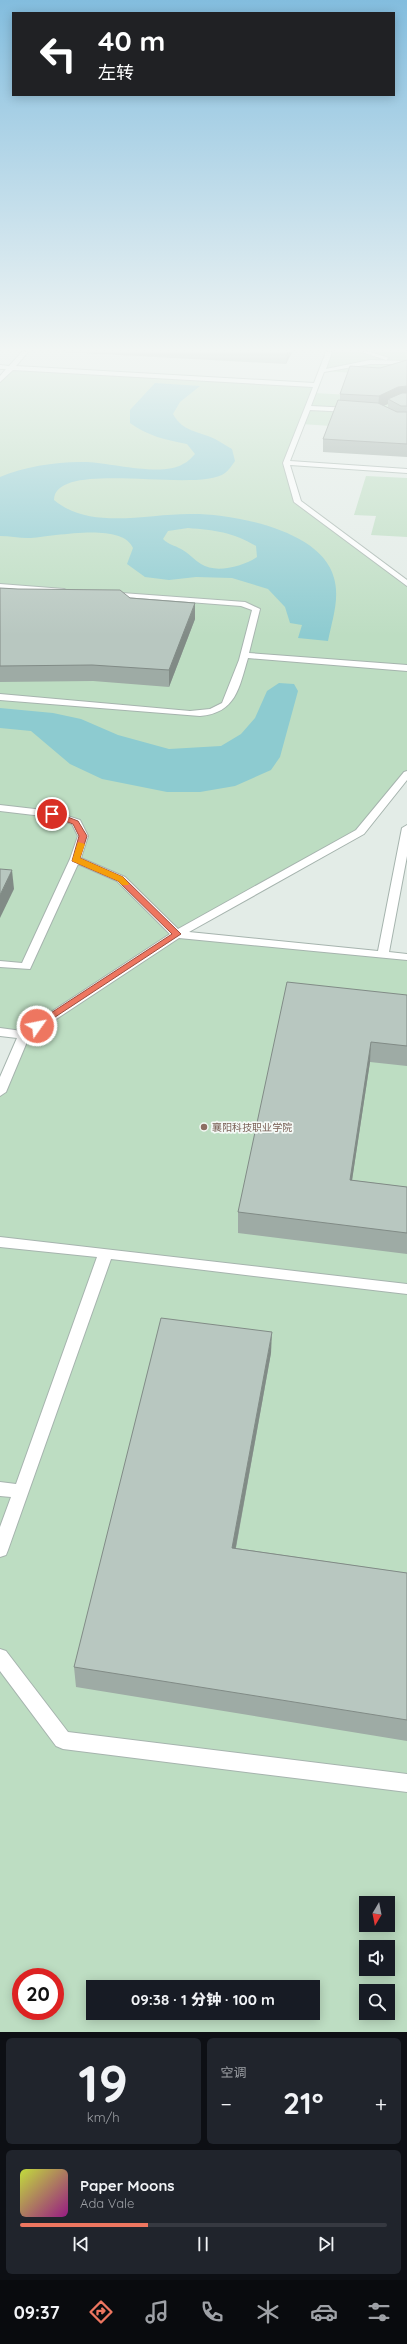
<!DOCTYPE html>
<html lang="zh">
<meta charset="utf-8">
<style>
body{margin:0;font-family:Quicksand,"Noto Sans SC",sans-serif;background:#20242c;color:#f1f3f6;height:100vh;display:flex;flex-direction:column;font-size:15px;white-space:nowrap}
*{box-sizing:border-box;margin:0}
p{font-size:13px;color:#9ea1a6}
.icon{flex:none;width:22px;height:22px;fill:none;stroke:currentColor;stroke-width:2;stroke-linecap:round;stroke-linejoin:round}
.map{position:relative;height:2032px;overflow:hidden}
.sheet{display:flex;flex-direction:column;gap:6px;padding:6px;background:#0d0f14;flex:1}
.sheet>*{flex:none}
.top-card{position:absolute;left:12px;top:12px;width:383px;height:84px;border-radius:0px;box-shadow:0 2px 10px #0003;background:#202124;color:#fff;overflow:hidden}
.needle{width:26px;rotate:190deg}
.buttons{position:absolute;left:359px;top:1896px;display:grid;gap:8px}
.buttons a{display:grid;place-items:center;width:36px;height:36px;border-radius:0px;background:#171b24;box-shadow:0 2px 10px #0003;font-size:20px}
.speed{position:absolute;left:12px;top:1968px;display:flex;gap:8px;font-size:20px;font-weight:700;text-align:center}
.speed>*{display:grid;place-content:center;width:52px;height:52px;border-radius:50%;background:#171b24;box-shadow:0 2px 10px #0003;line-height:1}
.speed .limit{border:6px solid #d22;background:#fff;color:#111}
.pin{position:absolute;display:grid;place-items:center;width:34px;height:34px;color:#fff;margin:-17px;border:2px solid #fff;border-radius:50%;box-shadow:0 1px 4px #0007}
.me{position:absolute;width:44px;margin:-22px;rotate:57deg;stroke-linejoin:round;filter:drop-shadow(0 0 3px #0008)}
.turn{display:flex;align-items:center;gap:14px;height:84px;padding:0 20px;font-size:18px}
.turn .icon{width:52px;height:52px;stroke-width:2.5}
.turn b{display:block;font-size:28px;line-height:34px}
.big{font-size:30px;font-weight:800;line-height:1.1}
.sheet .tile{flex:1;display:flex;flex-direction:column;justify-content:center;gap:6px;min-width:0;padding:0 14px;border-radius:6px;background:#20242c}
.sheet .dial{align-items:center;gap:0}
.dial b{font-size:52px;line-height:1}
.song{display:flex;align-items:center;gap:12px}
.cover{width:48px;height:48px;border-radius:6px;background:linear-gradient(135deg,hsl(70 70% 55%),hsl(310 70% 35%))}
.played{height:4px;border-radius:2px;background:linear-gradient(90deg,#ee7660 35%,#363941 35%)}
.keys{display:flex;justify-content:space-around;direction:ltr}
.heat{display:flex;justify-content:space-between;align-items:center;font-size:22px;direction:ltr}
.sheet .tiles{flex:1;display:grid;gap:6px;grid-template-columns:1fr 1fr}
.tile:last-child{grid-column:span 2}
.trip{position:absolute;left:86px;top:1980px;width:234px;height:40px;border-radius:0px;background:#171b24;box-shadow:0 2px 10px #0003;font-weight:800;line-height:40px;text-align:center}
.menu{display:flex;height:64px;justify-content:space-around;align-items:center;background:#090b0e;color:#9ea1a6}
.menu .icon{width:28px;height:28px}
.menu .current{color:#ee7660}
.menu b{font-size:18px;color:#f1f3f6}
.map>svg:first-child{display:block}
.green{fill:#bdddc2;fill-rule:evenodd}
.water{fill:#8dcbd0;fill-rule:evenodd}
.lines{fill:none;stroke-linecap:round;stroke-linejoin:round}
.service-casing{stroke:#a6b4ae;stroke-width:2}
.service{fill:#fff;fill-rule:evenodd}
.wall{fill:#9eaba5;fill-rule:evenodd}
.shaded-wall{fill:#818b86}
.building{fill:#b8c7c0;stroke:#818b86}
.route{fill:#ee7660;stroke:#9b4d3e}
.slow{fill:#f59e0b}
.education-dot{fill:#8d6e63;stroke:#f4f9f6;stroke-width:1.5}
.labels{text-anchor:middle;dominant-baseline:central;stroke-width:3.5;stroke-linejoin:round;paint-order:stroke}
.education-label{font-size:10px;fill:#785e54;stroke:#f4f9f6;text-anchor:start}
</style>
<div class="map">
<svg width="407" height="2032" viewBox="0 0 407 2032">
<rect width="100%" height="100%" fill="#e3ece7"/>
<!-- green -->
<g class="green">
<polygon points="329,352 407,352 407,376 322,371"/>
<path d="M10,368L316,385L314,393L407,398V431L301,424L286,463L298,502L407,584V774L360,832L178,934L407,957V2032H0V1092L24,1035L0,1032V380ZM366,1903H388V1925H366ZM366,1947H388V1969H366ZM21,1977H55V2011H21ZM93,1987H313V2013H93ZM366,1991H388V2013H366Z"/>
<polygon points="366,476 407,478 407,537 371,535 376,516 354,515"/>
</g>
<!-- water -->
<g class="water">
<path d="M155,383L200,386L180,402L173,414C183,432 198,431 215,439C221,442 226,446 232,449L235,461C232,465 229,470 225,473C197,494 55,458 54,500C91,531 149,513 193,514C234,514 322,530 334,578C340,599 332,620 328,641L298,638L302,625L290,623L285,607L268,589L232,578L196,577L169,580L145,577L127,564L133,548C122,521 52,537 28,538C19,538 9,536 0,536V477C25,466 60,461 87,462C111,463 163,477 183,464C188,462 191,458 195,454L187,444C166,440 148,436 130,423V410ZM188,528C215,530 232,532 256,546L257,557C243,566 216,574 201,564C194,560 189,553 181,549C174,545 169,545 163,539L168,531Z"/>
<polygon points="279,683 294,684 298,691 280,757 271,770 235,786 200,792 167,792 102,779 70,764 31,731 0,728 0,708 53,713 81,719 118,735 169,749 221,746 241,734 255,718 267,691"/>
</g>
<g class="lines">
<defs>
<g id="service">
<polygon points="22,352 28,352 16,366 314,383 326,352 332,352 326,369 370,360 407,361 405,364 370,364 324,372 311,406 350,408 353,410 350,412 310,410 290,461 407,469 407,473 290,465 301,501 407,580 407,586 294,502 283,463 313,387 13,370 0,382 0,376 6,369 0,369 0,365 9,366"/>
<polygon points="362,352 370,352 389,358 386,360"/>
<polygon points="0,584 64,589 68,591 64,593 0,588"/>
<path d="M108,592L245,602L260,609L249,653L407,665V671L248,658C239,688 236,713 200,716L0,700V694L190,711L210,709L222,703L239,660L252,610L241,606L111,596H108Z"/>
<polygon points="407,771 407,780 364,834 189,932 378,951 402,828 407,825 407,856 389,952 407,954 407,960 179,938 29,1037 6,1092 0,1096 0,1077 17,1038 0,1036 0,1028 22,1031 170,934 117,881 78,864 30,969 0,967 0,961 22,963 70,859 78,836 72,824 51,817 0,811 0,805 52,811 80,820 88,836 81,858 125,877 178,929 356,830 404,772"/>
<polygon points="0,1237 407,1284 407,1294 111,1259 8,1550 6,1555 0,1557 0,1527 11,1497 0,1496 0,1482 16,1484 97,1257 0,1247"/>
<polygon points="0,1649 6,1651 68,1732 407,1774 407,1792 63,1749 56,1746 0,1671"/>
</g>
</defs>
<!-- service casing -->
<use href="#service" class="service-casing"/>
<!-- service -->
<use href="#service" class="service"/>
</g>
<!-- wall -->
<g class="wall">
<polygon points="64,352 292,352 286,364"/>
<path d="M407,360V457L323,452V439L340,401V394L380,368ZM388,404V407L384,406Z"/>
<polygon points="0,588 130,598 195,619 169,687 93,681 0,682"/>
<polygon points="407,995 407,1066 370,1062 352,1180 407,1187 407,1254 238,1233 238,1212"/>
<polygon points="271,1353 236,1548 407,1573 407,1741 76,1687 74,1667"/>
</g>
<!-- shaded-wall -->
<g class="shaded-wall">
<polygon points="287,352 292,352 286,364"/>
<polygon points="407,386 407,399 388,399 388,404 378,408 379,396 398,387"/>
<polygon points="195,603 195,619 169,687 169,670"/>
<polygon points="12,870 14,889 0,918 0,895"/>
<polygon points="371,1042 370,1062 349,1200 350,1180"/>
<polygon points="272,1332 271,1353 232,1568 232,1548"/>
</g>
<!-- building -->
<g class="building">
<polygon points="407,360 407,386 398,387 379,396 340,394 350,366 380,368"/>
<polygon points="402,393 407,393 407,406 401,406 388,399"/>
<polygon points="338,400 378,403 397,412 407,412 407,444 323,439"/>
<polygon points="0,588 18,589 120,590 130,598 195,603 169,670 92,665 0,666"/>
<polygon points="0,869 12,870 0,895"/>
<polygon points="287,982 407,995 407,1046 371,1042 350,1180 407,1187 407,1233 238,1212"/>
<polygon points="161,1318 272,1332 232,1548 407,1573 407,1720 74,1667"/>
</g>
<!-- sky -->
<linearGradient id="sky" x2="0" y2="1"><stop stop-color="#83bdde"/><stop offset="0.55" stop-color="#f2f6f4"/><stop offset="1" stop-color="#f2f6f4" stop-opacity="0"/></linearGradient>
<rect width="407" height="636" fill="url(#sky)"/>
<!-- route -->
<polygon class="route" points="52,811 78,821 87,836 80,858 123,877 181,934 37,1029 34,1028 34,1024 172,934 118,881 72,861 79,836 73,824 49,815 48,814"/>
<!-- slow -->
<polygon class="slow" points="78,842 85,844 80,858 123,877 129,884 128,885 122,885 118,881 72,861"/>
<!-- markers -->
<circle class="education-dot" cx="204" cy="1127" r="4"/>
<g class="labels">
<!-- education labels -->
<g class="education-label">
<text x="212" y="1127">襄阳科技职业学院</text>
</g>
</g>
</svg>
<div class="buttons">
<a><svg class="needle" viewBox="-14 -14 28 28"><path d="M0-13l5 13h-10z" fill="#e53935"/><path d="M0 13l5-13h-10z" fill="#9ea1a6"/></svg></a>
<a><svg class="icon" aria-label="sound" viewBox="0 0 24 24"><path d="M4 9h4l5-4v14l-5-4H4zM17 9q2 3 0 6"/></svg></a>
<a><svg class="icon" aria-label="search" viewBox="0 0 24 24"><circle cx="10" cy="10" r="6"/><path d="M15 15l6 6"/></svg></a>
</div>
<div class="speed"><div class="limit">20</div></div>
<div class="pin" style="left:52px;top:814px;background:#d93025"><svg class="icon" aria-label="arrive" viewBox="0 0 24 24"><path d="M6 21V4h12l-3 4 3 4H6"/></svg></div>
<svg class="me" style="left:37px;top:1026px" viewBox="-20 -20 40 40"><circle r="17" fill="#ee7660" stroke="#fff" stroke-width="3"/><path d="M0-11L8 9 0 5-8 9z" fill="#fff"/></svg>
<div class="trip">09:38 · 1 分钟 · 100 m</div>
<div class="top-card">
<div class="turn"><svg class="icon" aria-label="left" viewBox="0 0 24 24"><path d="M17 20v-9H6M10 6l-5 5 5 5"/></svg><div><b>40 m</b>左转</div></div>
</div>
</div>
<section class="sheet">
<div class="tiles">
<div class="tile dial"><b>19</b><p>km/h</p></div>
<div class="tile"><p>空调</p>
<div class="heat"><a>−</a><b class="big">21°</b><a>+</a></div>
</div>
<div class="tile">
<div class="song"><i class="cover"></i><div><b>Paper Moons</b><p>Ada Vale</p></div></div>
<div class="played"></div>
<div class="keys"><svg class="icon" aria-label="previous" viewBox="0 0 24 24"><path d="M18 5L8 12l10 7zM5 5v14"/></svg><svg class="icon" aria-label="pause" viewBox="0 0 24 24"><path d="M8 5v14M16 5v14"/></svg><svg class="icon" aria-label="next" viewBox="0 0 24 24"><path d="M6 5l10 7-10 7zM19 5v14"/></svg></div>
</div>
</div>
</section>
<nav class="menu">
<b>09:37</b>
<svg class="icon current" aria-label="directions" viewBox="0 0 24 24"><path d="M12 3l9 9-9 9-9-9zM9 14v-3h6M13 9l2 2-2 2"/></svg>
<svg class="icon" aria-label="music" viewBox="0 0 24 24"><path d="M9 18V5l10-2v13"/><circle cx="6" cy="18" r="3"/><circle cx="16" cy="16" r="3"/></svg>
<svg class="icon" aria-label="phone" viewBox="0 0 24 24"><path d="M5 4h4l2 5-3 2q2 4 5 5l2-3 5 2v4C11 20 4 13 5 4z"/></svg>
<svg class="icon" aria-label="climate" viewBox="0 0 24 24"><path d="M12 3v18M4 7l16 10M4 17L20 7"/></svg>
<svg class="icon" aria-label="car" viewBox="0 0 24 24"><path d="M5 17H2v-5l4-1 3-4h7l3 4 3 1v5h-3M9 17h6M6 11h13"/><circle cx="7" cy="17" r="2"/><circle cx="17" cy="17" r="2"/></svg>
<svg class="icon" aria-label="filters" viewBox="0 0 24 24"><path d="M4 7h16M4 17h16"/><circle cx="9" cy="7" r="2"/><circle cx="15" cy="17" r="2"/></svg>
</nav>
